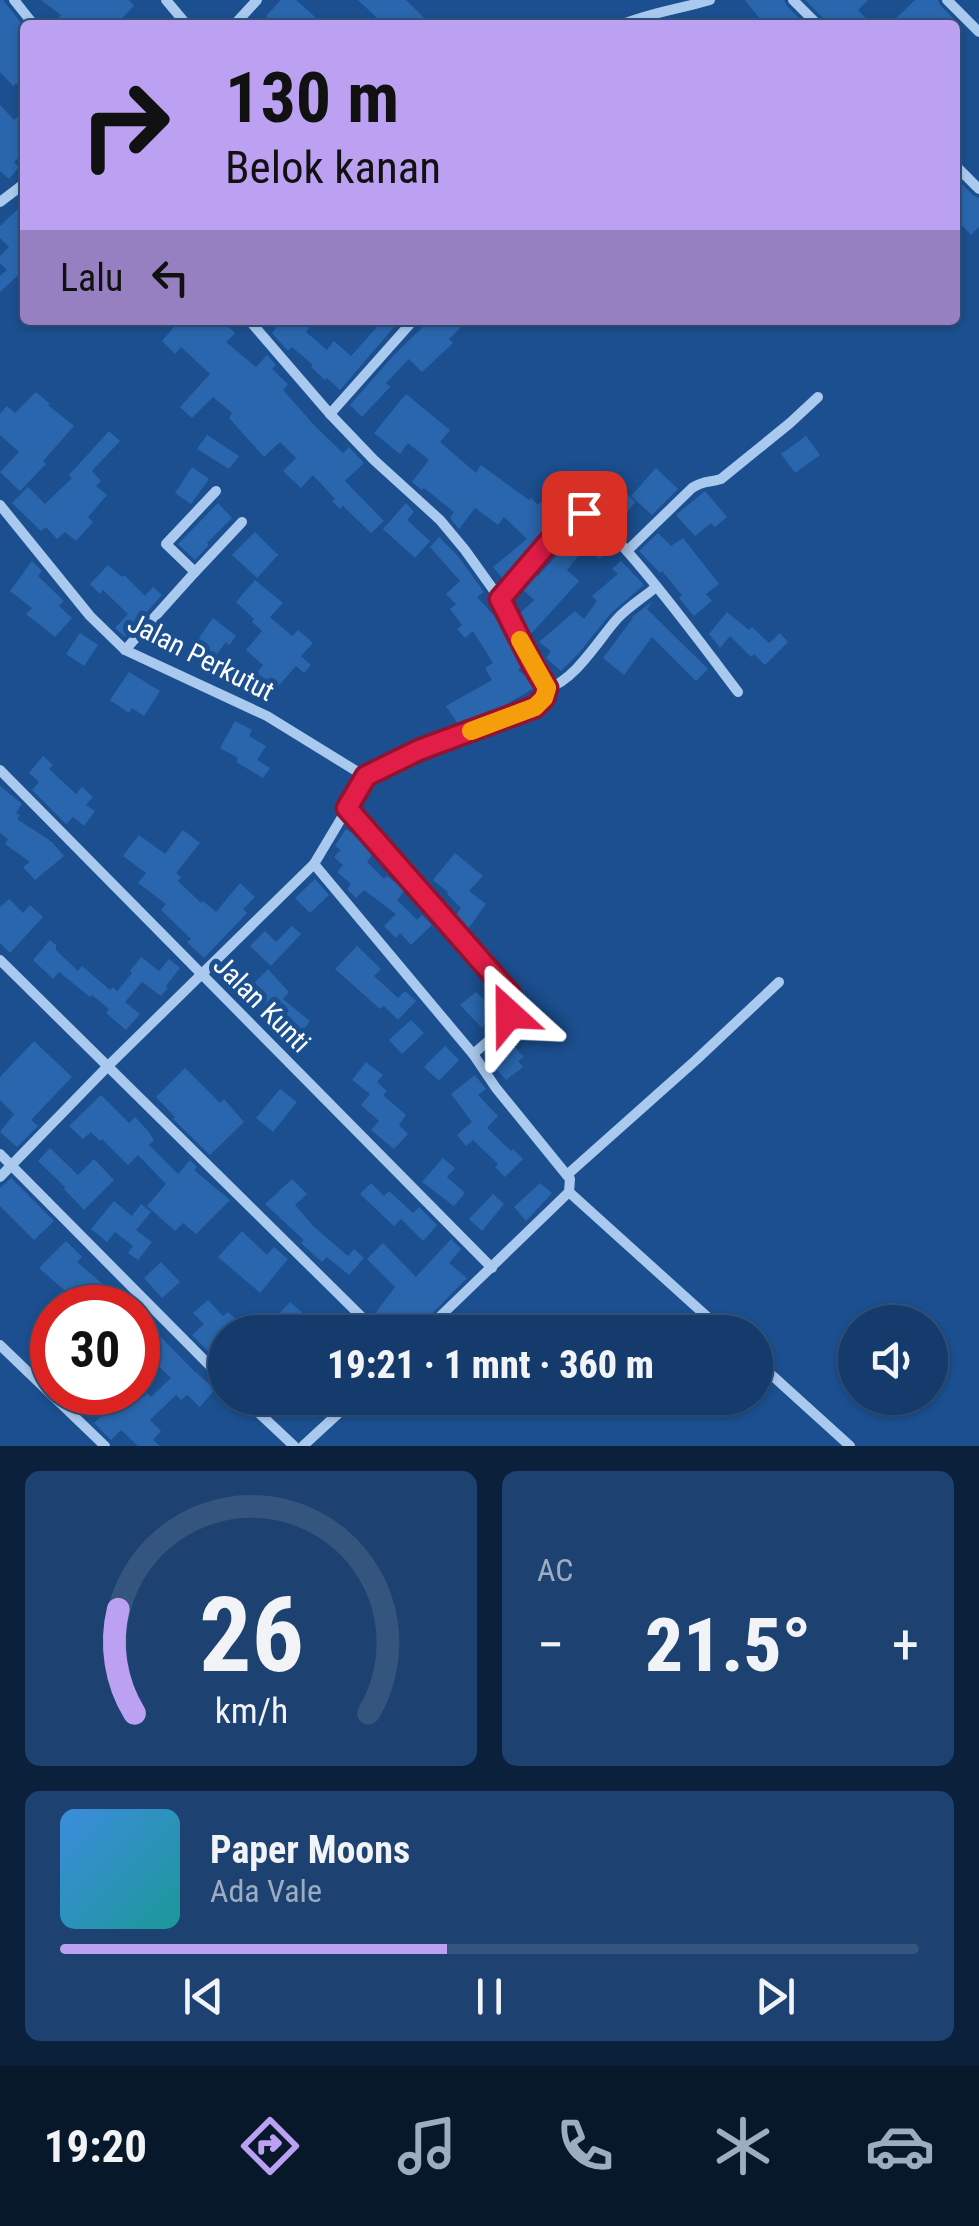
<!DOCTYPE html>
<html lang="id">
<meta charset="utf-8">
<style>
body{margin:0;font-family:"Roboto Condensed",sans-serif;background:#1d4271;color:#f1f3f6;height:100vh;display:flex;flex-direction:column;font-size:38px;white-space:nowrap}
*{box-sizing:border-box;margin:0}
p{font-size:32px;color:#9dadc1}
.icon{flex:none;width:55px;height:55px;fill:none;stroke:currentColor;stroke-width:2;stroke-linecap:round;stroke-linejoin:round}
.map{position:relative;height:1446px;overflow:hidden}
.panel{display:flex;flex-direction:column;gap:25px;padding:25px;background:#0b203b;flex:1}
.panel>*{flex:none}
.banner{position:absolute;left:20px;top:20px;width:940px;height:305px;border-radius:10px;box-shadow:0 2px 8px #0004,0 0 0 2px #33557e;background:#bca0f2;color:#111;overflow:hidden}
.fabs{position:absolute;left:838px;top:1305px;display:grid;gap:20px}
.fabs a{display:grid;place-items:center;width:110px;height:110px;border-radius:50%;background:#143b6b;box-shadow:0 2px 8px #0004,0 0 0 2px #33557e;font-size:50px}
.speed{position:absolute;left:30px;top:1285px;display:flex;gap:20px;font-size:50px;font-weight:700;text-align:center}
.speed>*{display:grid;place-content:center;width:130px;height:130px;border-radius:50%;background:#143b6b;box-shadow:0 2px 8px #0004,0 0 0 2px #33557e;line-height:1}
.speed .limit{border:15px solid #d22;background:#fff;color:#111}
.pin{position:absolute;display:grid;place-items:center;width:85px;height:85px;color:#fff;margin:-42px;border-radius:20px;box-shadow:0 5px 15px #0006}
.me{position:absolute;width:110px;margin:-55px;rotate:336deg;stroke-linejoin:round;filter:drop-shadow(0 0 8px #0008)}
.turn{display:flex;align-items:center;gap:35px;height:210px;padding:0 40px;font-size:45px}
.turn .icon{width:130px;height:130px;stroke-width:2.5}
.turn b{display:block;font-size:70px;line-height:85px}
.then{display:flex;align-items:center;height:95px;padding:0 40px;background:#0003;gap:20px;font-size:38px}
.big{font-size:75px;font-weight:800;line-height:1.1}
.panel .card{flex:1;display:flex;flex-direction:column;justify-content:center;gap:15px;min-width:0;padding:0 35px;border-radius:15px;background:#1d4271}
.panel .dial{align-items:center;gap:0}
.dial svg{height:260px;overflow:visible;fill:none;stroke:#33557e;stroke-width:7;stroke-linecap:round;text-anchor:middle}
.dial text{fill:#f1f3f6;stroke:none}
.song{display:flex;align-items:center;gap:30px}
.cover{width:120px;height:120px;border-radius:15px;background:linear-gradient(135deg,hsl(210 70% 55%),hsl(180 70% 35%))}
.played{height:10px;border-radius:5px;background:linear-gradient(90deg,#bca0f2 45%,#33557e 45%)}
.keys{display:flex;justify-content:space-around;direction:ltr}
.heat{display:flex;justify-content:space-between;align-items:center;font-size:55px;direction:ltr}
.panel .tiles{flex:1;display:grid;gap:25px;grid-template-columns:1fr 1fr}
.card:last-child{grid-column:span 2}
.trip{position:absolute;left:208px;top:1315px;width:565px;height:100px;border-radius:50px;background:#143b6b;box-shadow:0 2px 8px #0004,0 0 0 2px #33557e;font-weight:800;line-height:100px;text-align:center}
.menu{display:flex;height:160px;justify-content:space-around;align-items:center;background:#08182b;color:#9dadc1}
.menu .icon{width:70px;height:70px}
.menu .selected{color:#bca0f2}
.menu b{font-size:45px;color:#f1f3f6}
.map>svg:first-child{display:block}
.building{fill:#2a66ad}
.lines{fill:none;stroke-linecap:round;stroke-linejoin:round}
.street{stroke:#a9c9ee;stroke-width:10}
.route-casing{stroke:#92132f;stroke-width:25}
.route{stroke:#e11d48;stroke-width:18}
.slow{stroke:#f59e0b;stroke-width:18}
.labels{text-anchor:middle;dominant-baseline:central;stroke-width:10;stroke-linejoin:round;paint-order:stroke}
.street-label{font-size:28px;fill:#fff;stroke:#1b4f8f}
</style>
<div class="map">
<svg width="979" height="1446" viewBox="0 0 979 1446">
<rect width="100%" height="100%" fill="#1b4f8f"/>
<!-- building -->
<g class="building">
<polygon points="0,0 3,0 25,28 25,93 16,83 13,86 0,72"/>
<polygon points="41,0 129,0 134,6 123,17 130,25 53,25 61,15"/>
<polygon points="281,0 296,0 324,25 276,25 266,16"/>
<polygon points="358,0 406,0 431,25 369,25 376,17"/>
<polygon points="745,0 784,0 787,6 806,25 765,25"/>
<polygon points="805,0 868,0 858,10 872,25 827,25 824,19"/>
<polygon points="915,0 938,0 941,6 954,19 947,25 889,25"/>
<polygon points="0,105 14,120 25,110 25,152 14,162 19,167 9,179 0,171"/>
<polygon points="959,181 973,195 979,198 979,227 971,235 955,218 955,185"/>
<polygon points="25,202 25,269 0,292 0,276 7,270 0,263 0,256 9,247 0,238 0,226"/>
<polygon points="180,320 221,320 235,333 226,342 256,367 267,355 276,365 272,369 288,384 283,390 314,425 343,453 349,447 364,463 345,481 384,521 371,533 343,506 340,509 332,501 335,499 313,475 301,488 283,471 296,458 280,442 264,457 229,418 232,413 213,397 192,418 180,407 210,374 181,347 175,354 162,341"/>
<polygon points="270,320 315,320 306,332 327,350 334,341 351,356 376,328 368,320 400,320 340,390 327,378 325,380 311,367 313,365 292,347 288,351 272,333 276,328"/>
<polygon points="430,320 468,320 449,339 453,343 422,372 409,359 386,383 390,387 362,417 350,405 393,356"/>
<polygon points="36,392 50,404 48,405 74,426 43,461 46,464 20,491 0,472 19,452 0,435 0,414 7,406 15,413"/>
<polygon points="406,394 450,430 440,442 476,473 481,465 529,500 531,498 538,505 547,496 562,511 553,519 556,521 509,576 507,574 502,578 493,567 527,539 504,517 498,525 475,508 459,529 450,518 454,512 424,488 422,490 412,482 429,460 408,443 400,454 374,433"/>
<polygon points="109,431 120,441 92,471 101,481 96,486 107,495 88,517 93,522 76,541 65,532 57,539 46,527 41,531 12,503 28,487 45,504 72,478 69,475"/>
<polygon points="207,435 239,456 229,469 197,449"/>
<polygon points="806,436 820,455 795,473 781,454"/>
<polygon points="192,467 209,479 191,504 175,493"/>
<polygon points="656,468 678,489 652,515 631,496"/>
<polygon points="621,488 635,502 616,527 598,512"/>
<polygon points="705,491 727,517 715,527 711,523 695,536 676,515"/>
<polygon points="218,503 232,518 207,543 209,545 195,560 178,544"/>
<polygon points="406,503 414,512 407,520 430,541 415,558 383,529"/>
<polygon points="580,529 592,539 597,532 610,546 600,559 590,551 589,553 585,547 567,570 579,581 530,635 518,615 534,600 521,588 534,573 537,577 564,548 559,544 569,532 574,536"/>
<polygon points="255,532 278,555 257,578 232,555"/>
<polygon points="658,533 671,546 683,538 719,584 706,594 712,601 694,616 679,598 682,595 662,571 660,573 639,551"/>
<polygon points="439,537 458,556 484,592 477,597 505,628 524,666 518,670 532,681 536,687 490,714 468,722 466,719 458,724 446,706 492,680 485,668 493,663 473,631 465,638 457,629 462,625 450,609 456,604 446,594 460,581 430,547"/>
<polygon points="32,561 42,571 38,576 64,601 59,606 72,618 55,637 26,614 32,608 10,591"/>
<polygon points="621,561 644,585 611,613 579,653 561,671 546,658 551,651 539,642 575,611 584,619 597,601 592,596 618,574 612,569"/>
<polygon points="108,565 122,577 124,575 145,596 153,587 162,595 125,637 115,628 128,614 103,590 100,594 90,584"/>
<polygon points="255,580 283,603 270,617 292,636 298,630 313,643 301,656 311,665 304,673 296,666 273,692 254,676 263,665 246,650 262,631 252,622 254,619 236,602"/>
<polygon points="653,601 647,609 708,669 696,681 652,637 624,675 603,658 633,618 632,617"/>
<polygon points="727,612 749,630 752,627 769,643 780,633 788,642 765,665 754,654 751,657 730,636 720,648 709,634"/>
<polygon points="213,618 236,636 229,645 226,642 206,669 187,655"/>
<polygon points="80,633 98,645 84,666 66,654"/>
<polygon points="129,672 160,691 144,716 132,708 129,713 110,700"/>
<polygon points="235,721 252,730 249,736 266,746 257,760 270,768 263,778 236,762 238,758 220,748"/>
<polygon points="43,756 53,765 49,769 76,794 82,787 93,797 86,805 95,811 84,826 73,817 66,824 32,790 39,782 29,773"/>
<polygon points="0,786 22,804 16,813 20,815 17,819 52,842 64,856 35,880 23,867 30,862 5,844 8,839 0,833"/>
<polygon points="346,829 364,841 374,852 367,862 384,879 387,876 405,890 397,900 417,920 422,915 432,925 411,945 400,933 396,938 384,926 396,914 364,890 356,898 347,889 351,884 337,872 343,865 334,857 341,850 335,846"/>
<polygon points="183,830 200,843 176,873 181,877 178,881 201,903 203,901 216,912 240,883 255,897 243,909 247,913 204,958 187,942 191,939 161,910 166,904 138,883 146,873 123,856 139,835 165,854"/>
<polygon points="455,853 483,876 469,891 486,904 468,929 454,918 461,908 447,894 448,892 433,880"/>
<polygon points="315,879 329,895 310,913 295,898"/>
<polygon points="9,899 23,913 30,905 43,917 10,953 0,943 0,907"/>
<polygon points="292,926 301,934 271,966 250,946 265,931 276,942"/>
<polygon points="50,940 56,945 56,950 78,971 82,966 110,990 113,987 117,991 132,973 130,971 141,957 159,971 169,959 180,968 166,986 168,988 161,996 142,982 125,1002 140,1014 126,1030 106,1013 109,1009 92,995 90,997 59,972 53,979 33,960"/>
<polygon points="357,946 381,969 374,976 398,998 405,991 416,1001 398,1020 384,1006 380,1009 335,969"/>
<polygon points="268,969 289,992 283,999 310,1021 292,1046 278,1035 276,1037 268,1029 272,1024 255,1008 253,1010 240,997"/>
<polygon points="476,992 498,1012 482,1028 460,1005"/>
<polygon points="411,1020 424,1033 402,1054 389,1040"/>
<polygon points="34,1041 72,1077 31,1120 38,1126 17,1147 0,1132 14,1114 0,1100 0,1077"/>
<polygon points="501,1043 508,1051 514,1046 524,1057 518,1061 523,1067 506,1080 497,1070 496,1072 485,1056"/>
<polygon points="445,1046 459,1060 439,1081 424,1067"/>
<polygon points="366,1062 383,1075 377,1082 387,1091 383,1095 406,1115 399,1125 408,1134 394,1149 371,1130 379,1121 361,1105 370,1094 352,1080"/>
<polygon points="185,1068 220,1103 224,1099 244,1122 210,1155 173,1119 175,1117 156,1097"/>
<polygon points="475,1075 486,1089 478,1095 498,1116 487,1128 511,1151 513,1149 523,1159 505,1177 495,1167 498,1164 473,1140 466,1146 457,1135 472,1122 451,1094"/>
<polygon points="280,1089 297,1102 273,1132 256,1118"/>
<polygon points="101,1095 129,1123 135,1117 149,1132 154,1140 149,1145 178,1174 190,1160 197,1167 194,1170 230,1200 196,1234 183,1223 175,1231 147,1206 166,1184 138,1155 128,1165 102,1139 100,1141 91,1132 83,1139 69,1126"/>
<polygon points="50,1148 78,1175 94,1159 114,1180 84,1210 64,1189 65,1187 38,1161"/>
<polygon points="443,1158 455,1168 447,1177 465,1193 454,1206 422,1182"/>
<polygon points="11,1178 54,1221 34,1240 0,1206 0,1188"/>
<polygon points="292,1179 307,1194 295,1205 313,1226 348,1256 354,1249 364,1258 349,1275 327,1257 322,1262 301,1243 304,1240 265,1204"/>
<polygon points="371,1183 384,1196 389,1191 413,1213 419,1207 437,1225 423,1241 401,1219 394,1226 360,1194"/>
<polygon points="540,1183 552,1193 526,1221 514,1207"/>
<polygon points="493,1194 504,1204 482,1231 469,1219"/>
<polygon points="114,1201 132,1216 141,1204 151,1212 136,1230 152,1242 138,1260 128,1253 133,1246 115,1232 107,1242 91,1229"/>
<polygon points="242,1231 267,1255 274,1247 288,1259 260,1293 218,1257"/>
<polygon points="451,1239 461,1249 449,1263 467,1278 416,1330 413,1332 399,1332 374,1315 395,1287 367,1259 383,1243 416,1277"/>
<polygon points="66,1241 82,1257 77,1262 113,1293 101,1308 85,1308 39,1268"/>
<polygon points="161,1262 180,1282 162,1298 144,1278"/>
<polygon points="208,1300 223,1316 228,1312 236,1319 223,1331 225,1342 211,1354 192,1335 204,1324 193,1313"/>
<polygon points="290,1302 319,1327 329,1315 349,1332 299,1332 278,1315"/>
<polygon points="138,1308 151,1322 149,1325 194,1371 215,1389 200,1407 187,1395 181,1400 176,1395 150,1420 161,1431 153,1440 160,1446 138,1446 121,1430 111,1440 94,1423 103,1414 81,1392 114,1392 120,1398 125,1392 139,1392 144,1397 147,1393 151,1397 171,1378 152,1360 148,1363 138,1353"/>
</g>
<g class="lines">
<!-- street -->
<g class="street">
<polyline points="14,0 34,25"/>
<polyline points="166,0 187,25"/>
<polyline points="793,0 818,25"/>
<polyline points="947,0 979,32"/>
<polyline points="234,25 257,0"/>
<path d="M621,25C649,13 680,9 710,0"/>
<polyline points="955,165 979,189"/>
<polyline points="0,202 25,183"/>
<polyline points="330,414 410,324"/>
<polyline points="216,491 166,544 195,572 242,522"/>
<polyline points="0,505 90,616 125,650 267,716 366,777"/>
<path d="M627,551L692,488C704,480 708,483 721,479L790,423L818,397"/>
<path d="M500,599L572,516C578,513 579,512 586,514C612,521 715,662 738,692"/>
<polyline points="125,650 195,572"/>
<path d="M547,688C574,682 599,639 617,619C628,607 643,598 656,587"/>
<polyline points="0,770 492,1268"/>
<path d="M347,808L509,994C516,1022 492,1038 473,1054"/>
<polyline points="314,864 473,1054 496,1088 570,1179 569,1192 424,1332"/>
<polyline points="0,960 377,1332"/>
<polyline points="0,1154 225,1381"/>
<polyline points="568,1174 696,1060 779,982"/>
<path d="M0,1177L108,1066L314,864L366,777L419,749L535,707C542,702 545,697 547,688L533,665L500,599L465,550L440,520L374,460L330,414L249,320"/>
<polyline points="569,1192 724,1332"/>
<polyline points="0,1345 105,1446"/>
<polyline points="755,1360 850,1446"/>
<polyline points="243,1398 294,1446"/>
<polyline points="303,1446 355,1398"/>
</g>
</g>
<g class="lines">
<defs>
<polyline id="route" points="509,1014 511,1001 510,994 347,808 366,776 419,750 535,707 544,698 547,688 533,665 500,599 566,522 578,513 584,513"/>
</defs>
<!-- route casing -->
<use href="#route" class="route-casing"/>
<!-- route -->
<use href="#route" class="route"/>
<!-- slow -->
<polyline class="slow" points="471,731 535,707 544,698 547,688 520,640"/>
</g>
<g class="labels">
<!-- street labels -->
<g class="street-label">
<text transform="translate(201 657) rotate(27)">Jalan Perkutut</text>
<text transform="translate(262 1004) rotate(45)">Jalan Kunti</text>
</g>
</g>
</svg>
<div class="fabs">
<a><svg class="icon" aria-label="sound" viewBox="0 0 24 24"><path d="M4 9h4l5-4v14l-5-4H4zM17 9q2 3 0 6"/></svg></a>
</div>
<div class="speed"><div class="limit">30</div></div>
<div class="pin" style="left:584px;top:513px;background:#d93025"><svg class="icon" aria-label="arrive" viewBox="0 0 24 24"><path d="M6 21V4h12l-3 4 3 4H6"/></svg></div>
<svg class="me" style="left:509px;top:1014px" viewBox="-20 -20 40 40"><path d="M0-17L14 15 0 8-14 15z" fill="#e11d48" stroke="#fff" stroke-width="4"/></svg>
<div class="trip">19:21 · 1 mnt · 360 m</div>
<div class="banner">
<div class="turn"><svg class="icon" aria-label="right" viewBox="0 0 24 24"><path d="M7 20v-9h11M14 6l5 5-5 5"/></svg><div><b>130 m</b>Belok kanan</div></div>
<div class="then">Lalu<svg class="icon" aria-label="left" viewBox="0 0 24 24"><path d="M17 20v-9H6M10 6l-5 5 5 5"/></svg></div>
</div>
</div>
<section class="panel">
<div class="tiles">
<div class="card dial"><svg viewBox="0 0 100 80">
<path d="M14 69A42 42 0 1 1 86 69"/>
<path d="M14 69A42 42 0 0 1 9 37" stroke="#bca0f2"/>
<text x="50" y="56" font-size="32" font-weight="700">26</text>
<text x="50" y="72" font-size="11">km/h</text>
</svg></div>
<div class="card"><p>AC</p>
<div class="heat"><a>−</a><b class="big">21.5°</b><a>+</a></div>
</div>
<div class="card">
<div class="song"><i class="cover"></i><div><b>Paper Moons</b><p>Ada Vale</p></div></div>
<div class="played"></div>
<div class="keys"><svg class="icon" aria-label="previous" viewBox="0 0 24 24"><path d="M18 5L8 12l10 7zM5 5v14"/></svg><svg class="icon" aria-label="pause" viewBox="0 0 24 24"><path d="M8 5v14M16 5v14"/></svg><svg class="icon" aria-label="next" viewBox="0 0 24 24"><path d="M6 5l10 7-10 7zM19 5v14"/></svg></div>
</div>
</div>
</section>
<nav class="menu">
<b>19:20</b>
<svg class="icon selected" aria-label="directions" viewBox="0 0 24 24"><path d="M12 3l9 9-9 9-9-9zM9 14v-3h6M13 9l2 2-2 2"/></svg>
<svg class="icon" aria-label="music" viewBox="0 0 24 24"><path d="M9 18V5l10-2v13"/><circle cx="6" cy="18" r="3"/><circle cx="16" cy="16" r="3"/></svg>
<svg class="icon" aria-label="phone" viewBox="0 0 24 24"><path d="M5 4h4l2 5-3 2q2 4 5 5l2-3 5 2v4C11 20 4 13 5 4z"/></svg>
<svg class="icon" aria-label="climate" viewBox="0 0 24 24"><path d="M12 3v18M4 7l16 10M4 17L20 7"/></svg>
<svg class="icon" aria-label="car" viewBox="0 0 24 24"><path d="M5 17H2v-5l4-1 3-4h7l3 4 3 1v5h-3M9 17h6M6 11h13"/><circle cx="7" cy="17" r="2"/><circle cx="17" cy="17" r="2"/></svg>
</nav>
